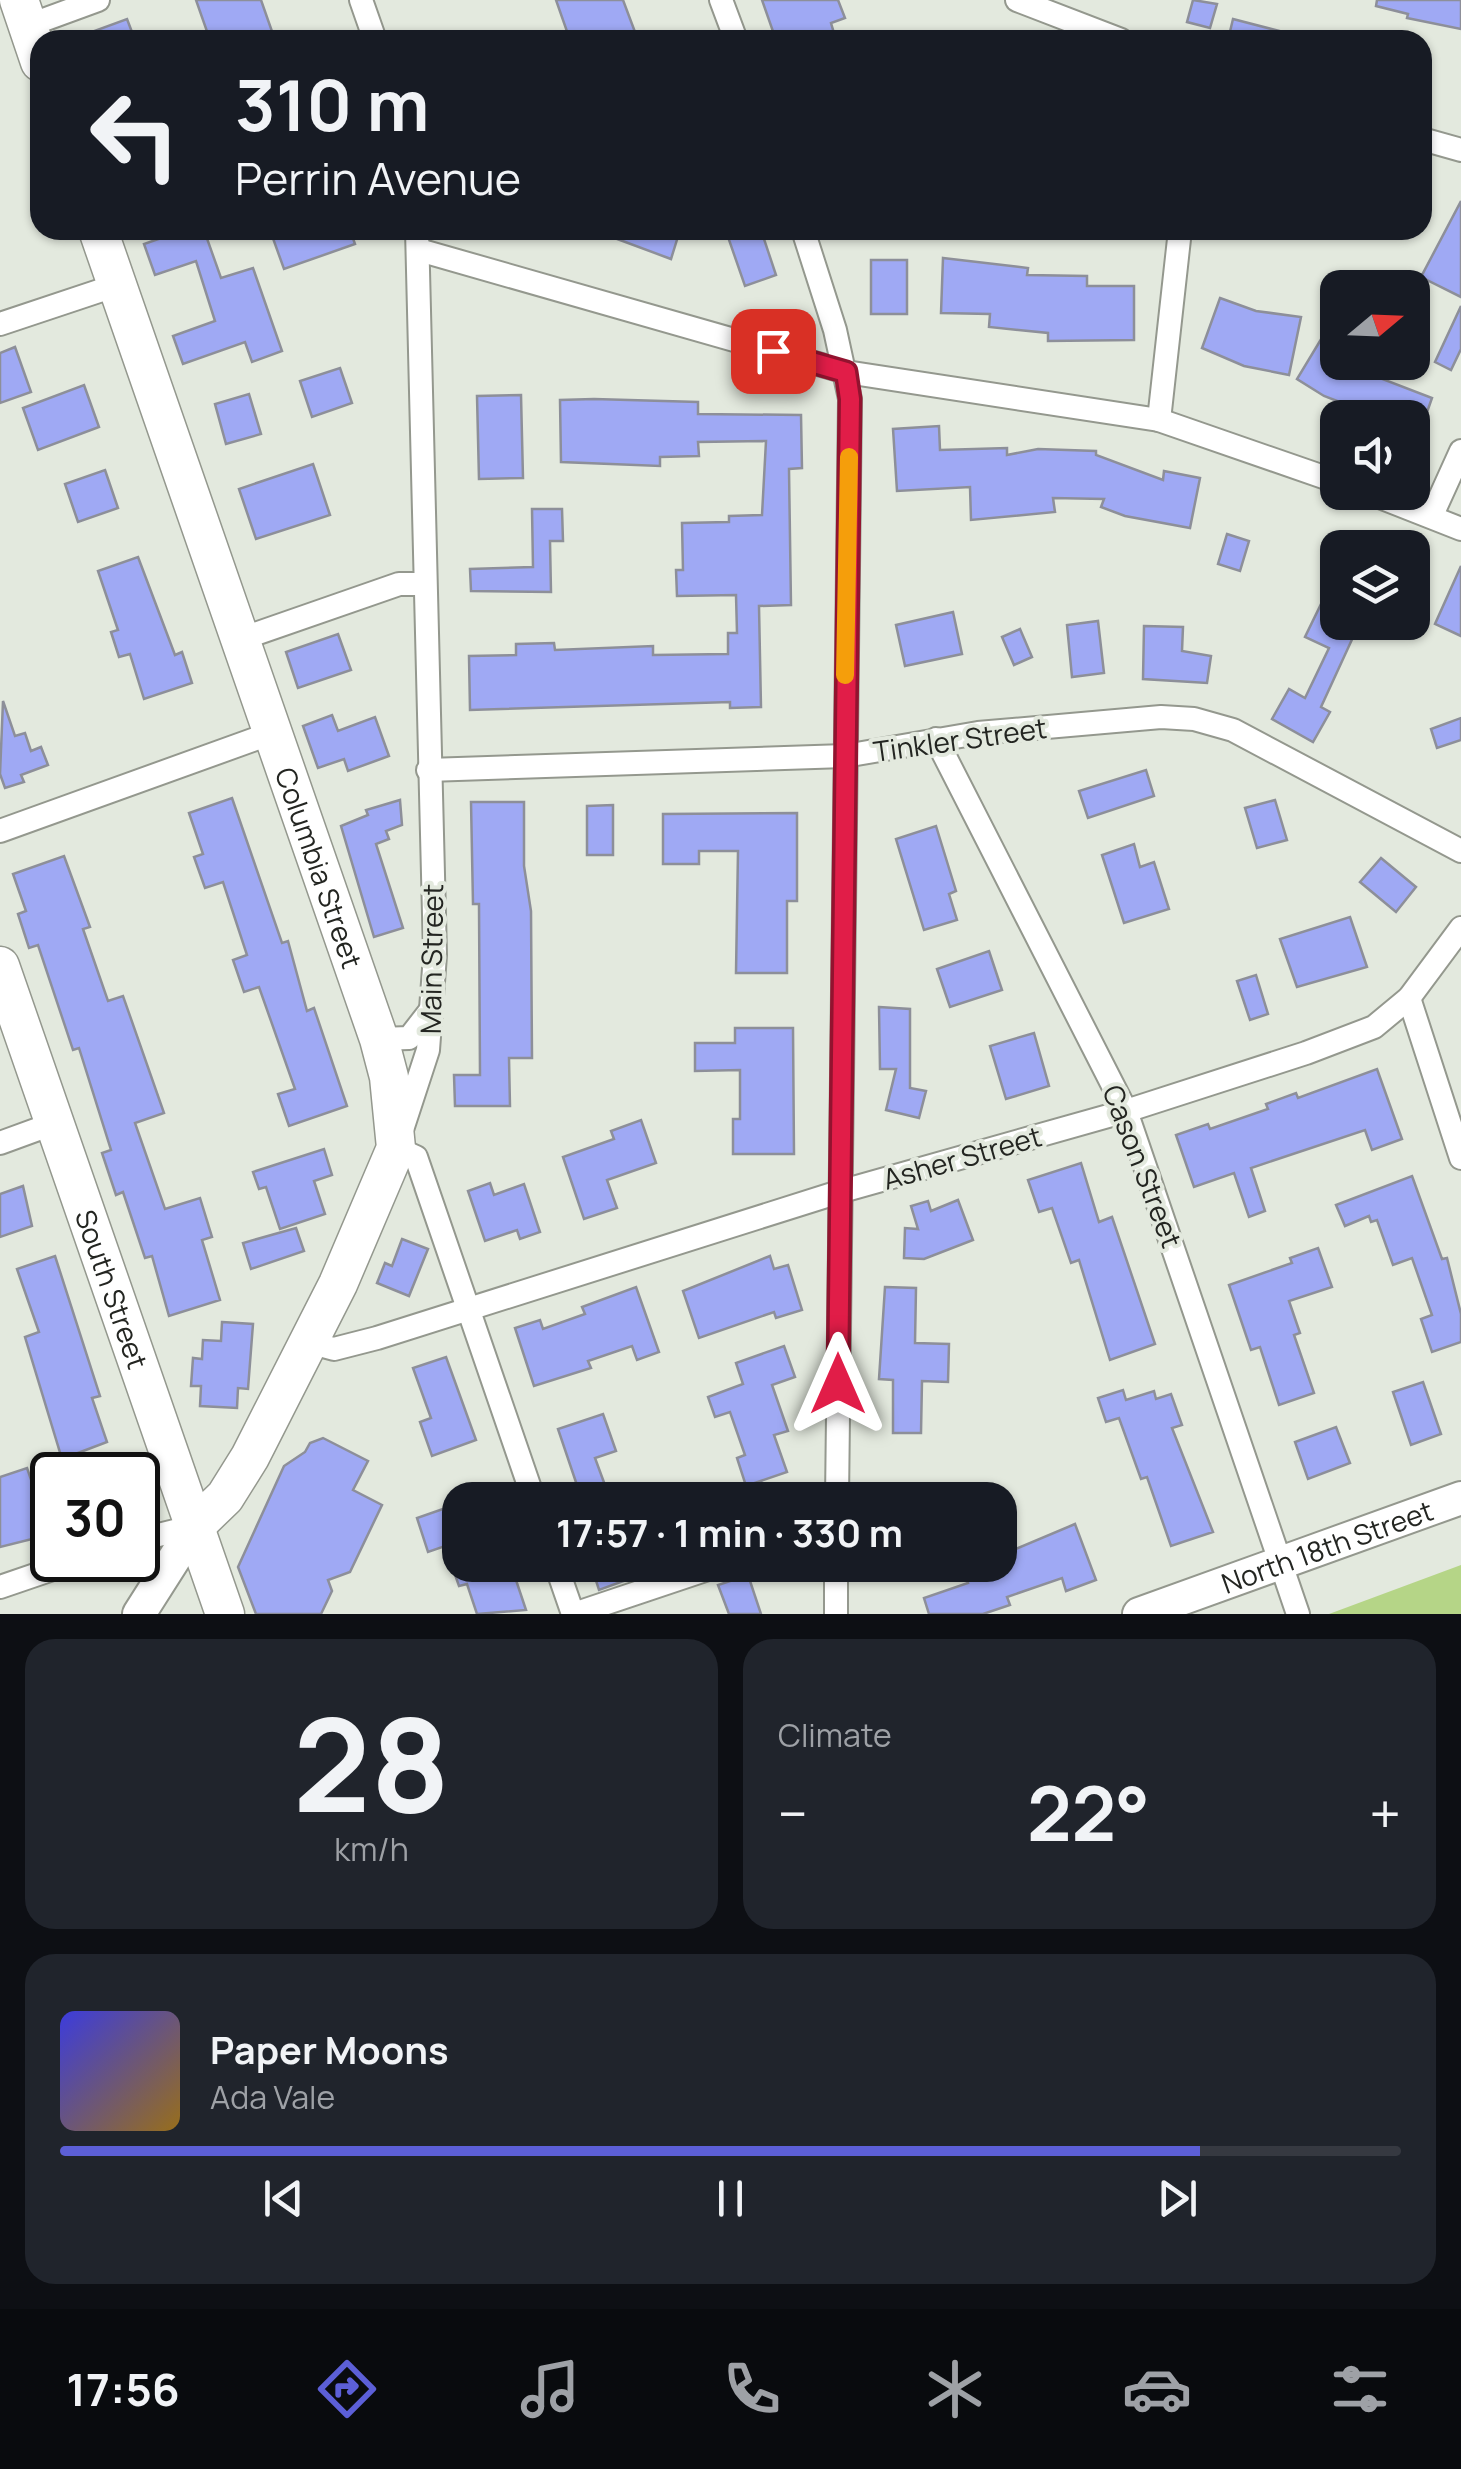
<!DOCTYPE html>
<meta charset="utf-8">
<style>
body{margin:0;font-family:Manrope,sans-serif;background:#20242c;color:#f1f3f6;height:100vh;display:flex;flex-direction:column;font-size:38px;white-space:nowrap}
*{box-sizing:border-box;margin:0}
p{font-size:32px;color:#9ea1a6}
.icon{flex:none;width:55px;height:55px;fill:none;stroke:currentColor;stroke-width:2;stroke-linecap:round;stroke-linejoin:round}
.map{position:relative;height:1614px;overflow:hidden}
.details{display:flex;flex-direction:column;gap:25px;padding:25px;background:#0d0f14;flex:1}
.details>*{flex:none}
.banner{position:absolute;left:30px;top:30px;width:1402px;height:210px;border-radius:30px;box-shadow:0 2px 8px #0004;background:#171b24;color:#f1f3f6;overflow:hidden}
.needle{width:65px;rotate:71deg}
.controls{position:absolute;left:1320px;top:270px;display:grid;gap:20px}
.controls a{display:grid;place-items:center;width:110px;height:110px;border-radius:20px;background:#171b24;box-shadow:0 2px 8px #0004;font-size:50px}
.speed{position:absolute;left:30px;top:1452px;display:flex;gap:20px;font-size:50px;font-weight:700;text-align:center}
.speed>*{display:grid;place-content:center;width:130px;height:130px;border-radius:50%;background:#171b24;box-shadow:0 2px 8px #0004;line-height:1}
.speed .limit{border:5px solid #111;border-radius:15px;background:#fff;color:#111}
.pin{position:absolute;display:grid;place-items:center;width:85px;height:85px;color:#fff;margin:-42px;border-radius:20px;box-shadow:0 5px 15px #0006}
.me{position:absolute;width:110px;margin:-55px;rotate:0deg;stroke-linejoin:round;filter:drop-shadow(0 0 8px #0008)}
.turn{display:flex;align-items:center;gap:35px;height:210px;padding:0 40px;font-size:45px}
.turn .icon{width:130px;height:130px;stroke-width:2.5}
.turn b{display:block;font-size:70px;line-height:85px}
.big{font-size:75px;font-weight:700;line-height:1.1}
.details .card{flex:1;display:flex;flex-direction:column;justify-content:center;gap:15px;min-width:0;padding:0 35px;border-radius:30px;background:#20242c}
.details .dial{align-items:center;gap:0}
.dial b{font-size:130px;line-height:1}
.song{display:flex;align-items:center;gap:30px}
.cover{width:120px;height:120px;border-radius:15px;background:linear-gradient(135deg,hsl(240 70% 55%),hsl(40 70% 35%))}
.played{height:10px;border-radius:5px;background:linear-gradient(90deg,#5c5fd7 85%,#363941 85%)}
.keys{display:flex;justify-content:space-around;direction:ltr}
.heat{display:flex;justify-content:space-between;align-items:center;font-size:55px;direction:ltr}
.details .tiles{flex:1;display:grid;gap:25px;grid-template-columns:1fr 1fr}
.card:last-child{grid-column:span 2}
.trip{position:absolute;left:442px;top:1482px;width:575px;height:100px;border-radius:30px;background:#171b24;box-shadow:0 2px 8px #0004;font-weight:700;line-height:100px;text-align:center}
.tabs{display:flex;height:160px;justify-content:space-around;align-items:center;background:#090b0e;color:#9ea1a6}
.tabs .icon{width:70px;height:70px}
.tabs .on{color:#5c5fd7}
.tabs b{font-size:45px;color:#f1f3f6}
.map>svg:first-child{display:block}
.green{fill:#b5d587}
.building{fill:#9fa9f4;stroke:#8d8f99;stroke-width:2.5}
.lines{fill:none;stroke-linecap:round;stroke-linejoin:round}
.street-casing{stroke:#94988e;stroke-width:26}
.secondary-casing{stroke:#94988e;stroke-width:36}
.primary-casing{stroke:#94988e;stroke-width:41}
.street{stroke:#fff;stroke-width:22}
.secondary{stroke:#fff;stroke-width:32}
.primary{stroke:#fff;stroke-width:38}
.route-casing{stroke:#92132f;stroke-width:25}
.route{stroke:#e11d48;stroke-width:18}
.slow{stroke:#f59e0b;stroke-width:18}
.labels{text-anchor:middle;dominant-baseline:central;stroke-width:8;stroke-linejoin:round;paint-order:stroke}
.street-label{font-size:28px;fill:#232521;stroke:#e3e9de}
</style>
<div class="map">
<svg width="1461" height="1614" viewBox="0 0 1461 1614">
<rect width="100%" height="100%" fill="#e3e9de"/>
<!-- green -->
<polygon class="green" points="1461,1565 1461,1614 1329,1614"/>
<!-- building -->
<g class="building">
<polygon points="196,0 261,0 275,40 210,40"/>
<polygon points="556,0 623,0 638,40 570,40"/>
<polygon points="762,0 838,0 845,18 831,23 836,40 776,40"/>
<polygon points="1193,0 1217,4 1210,28 1187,22"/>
<polygon points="1377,0 1461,0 1461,29 1407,18 1408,14 1376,6"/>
<polygon points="127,19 135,40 75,40 75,38"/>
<polygon points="1233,19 1291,34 1291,40 1228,40"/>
<polygon points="1461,201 1461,297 1421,277"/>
<polygon points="184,230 204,230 221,278 253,268 282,351 252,362 245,342 183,364 173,336 215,321 196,261 155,275 144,244"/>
<polygon points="270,230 350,230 355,244 284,269"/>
<polygon points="593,230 680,230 671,259"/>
<polygon points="740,230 761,230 776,275 745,286 727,234"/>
<polygon points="943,258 1028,268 1027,275 1087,276 1087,286 1134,286 1134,340 1048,341 1048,333 989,327 990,314 941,313"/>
<rect x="871" y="260" width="36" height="54"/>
<polygon points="1220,298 1256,311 1301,317 1289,375 1244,366 1202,348"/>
<polygon points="1461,306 1461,349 1451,370 1435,362"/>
<polygon points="1326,331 1338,338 1338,362 1432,398 1425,418 1381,418 1324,396 1297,379"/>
<polygon points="15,347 31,392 0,403 0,353"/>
<polygon points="340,368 352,403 312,417 300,381"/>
<polygon points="84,385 99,427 38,450 23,408"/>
<polygon points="249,394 261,434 226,444 215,404"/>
<polygon points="521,395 523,478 479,479 477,396"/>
<polygon points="594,399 698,402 698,414 801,415 802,468 789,469 791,605 759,606 761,707 730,708 730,702 470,710 469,656 516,655 516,644 554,643 555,650 653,646 653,655 728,654 728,633 737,633 736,595 677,596 676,570 683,570 682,523 729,522 729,516 762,515 766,441 698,442 699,456 660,457 660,466 561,462 560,400"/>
<polygon points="939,426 940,450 1007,448 1007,455 1038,449 1096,451 1096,455 1163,480 1164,471 1200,478 1190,528 1125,516 1101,507 1104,499 1053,498 1055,512 971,520 970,487 897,491 893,429"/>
<polygon points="313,464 330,515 256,539 239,489"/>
<polygon points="105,470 118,508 78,522 65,484"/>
<polygon points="532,509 562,509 563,541 550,541 551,592 471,591 470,569 533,567"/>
<polygon points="1227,534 1249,541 1240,571 1218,564"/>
<polygon points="138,557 175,655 182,652 192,683 144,699 130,654 119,657 111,632 118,630 98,571"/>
<polygon points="1461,566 1461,636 1435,624"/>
<polygon points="1323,600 1338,607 1338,622 1360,622 1321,707 1330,712 1313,742 1272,719 1289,689 1305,698 1329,648 1305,637"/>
<polygon points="953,612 962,654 905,666 896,625"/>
<polygon points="1098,621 1104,673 1072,677 1067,625"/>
<polygon points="1144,626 1183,627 1182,651 1211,656 1207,683 1143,679"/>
<polygon points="1020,629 1032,657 1014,665 1002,637"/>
<polygon points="338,634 351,670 298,688 286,652"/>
<polygon points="3,701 15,736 25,733 31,751 41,747 48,765 21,775 24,782 5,788 0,774"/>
<polygon points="332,715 338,731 375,717 389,756 348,771 344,759 318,768 303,726"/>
<polygon points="1461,718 1461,740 1437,748 1431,729"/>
<polygon points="1146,770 1154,796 1088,818 1079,791"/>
<polygon points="232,798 282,943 288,941 307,1011 314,1008 347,1106 289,1126 278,1094 295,1089 259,987 244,992 233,960 247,955 223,882 205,888 194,857 203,854 189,813"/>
<polygon points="400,800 402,825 386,831 389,839 376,844 403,928 374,937 341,826 368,815 366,810"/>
<polygon points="1275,800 1287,840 1257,848 1245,808"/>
<polygon points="471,802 524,802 524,866 531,911 532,1058 509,1058 510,1106 455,1106 454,1075 480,1075 479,904 473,904"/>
<polygon points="613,805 613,855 587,855 587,806"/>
<polygon points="797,813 797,901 787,901 787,973 736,973 738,851 699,851 699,864 663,864 663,814"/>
<polygon points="936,826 956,891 949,894 957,920 924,930 896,839"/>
<polygon points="1134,844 1140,867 1154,862 1169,909 1124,923 1102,855"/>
<polygon points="64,856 90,927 83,929 108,1001 123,996 164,1113 135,1123 165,1209 200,1198 212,1237 202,1240 220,1300 169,1316 152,1256 145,1258 123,1192 116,1195 102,1153 111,1150 79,1048 73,1050 38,945 29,948 18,914 26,911 13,874"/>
<polygon points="1381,858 1416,887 1396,912 1360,882"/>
<polygon points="1350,917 1367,967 1297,987 1280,939"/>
<polygon points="989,951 1002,990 950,1007 937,969"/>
<polygon points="1256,975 1268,1014 1250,1020 1237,981"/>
<polygon points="879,1007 910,1009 910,1088 926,1091 919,1118 886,1110 896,1069 880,1069"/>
<polygon points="735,1028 793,1028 794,1154 733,1154 733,1119 740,1119 740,1070 695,1071 695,1043 735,1043"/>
<polygon points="1034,1033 1049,1086 1006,1099 990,1046"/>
<polygon points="1377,1069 1402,1139 1372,1150 1365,1130 1251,1168 1265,1211 1249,1217 1234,1173 1194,1187 1176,1135 1208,1124 1210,1129 1268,1109 1266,1104 1296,1093 1298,1098"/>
<polygon points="641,1120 656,1163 607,1180 617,1208 584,1219 563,1157 614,1139 611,1131"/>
<polygon points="324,1149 332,1175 314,1181 325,1214 280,1229 266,1187 259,1189 253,1172"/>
<polygon points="1081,1163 1099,1222 1112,1217 1155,1344 1110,1360 1079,1260 1071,1263 1052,1208 1039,1212 1028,1180"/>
<polygon points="1412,1176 1442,1259 1447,1258 1461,1314 1461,1342 1432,1352 1421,1319 1432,1315 1412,1258 1393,1265 1377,1220 1371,1222 1369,1216 1345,1226 1336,1205"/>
<polygon points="490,1183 494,1195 524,1184 540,1232 520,1239 517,1230 485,1241 468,1191"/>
<polygon points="23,1186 32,1226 0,1237 0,1194"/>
<polygon points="958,1200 973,1240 924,1259 904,1258 905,1228 918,1229 911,1206 928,1201 931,1211"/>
<polygon points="296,1228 304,1251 251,1269 243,1243"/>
<polygon points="402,1239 428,1249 409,1296 377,1283 385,1263 392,1266"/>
<polygon points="1318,1248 1332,1287 1289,1301 1300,1333 1294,1335 1314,1393 1279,1405 1260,1347 1251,1350 1229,1285 1292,1263 1290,1258"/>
<polygon points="55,1256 100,1396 92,1398 107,1442 62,1459 25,1337 39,1332 17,1269"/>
<polygon points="770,1256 774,1269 788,1265 802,1310 776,1318 774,1312 699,1338 683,1291"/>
<polygon points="636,1287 659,1352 637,1360 632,1346 588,1361 591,1368 534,1386 515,1328 540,1320 543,1329 585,1314 582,1307"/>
<polygon points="885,1287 916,1288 915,1343 949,1344 948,1382 922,1381 921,1433 893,1433 893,1380 879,1379"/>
<polygon points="222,1322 253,1324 248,1389 238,1388 237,1408 200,1406 201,1386 191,1386 193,1358 202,1359 203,1340 221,1341"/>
<polygon points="784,1346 795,1377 772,1385 788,1431 774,1435 787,1472 746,1486 737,1458 745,1455 730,1412 715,1417 708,1397 743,1384 736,1363"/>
<polygon points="446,1357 476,1440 432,1456 420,1422 431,1418 413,1368"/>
<polygon points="1423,1382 1441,1434 1411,1445 1393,1392"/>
<polygon points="1123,1390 1126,1400 1154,1391 1156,1399 1171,1394 1182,1425 1172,1428 1213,1532 1171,1546 1147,1477 1141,1479 1119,1418 1106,1422 1098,1398"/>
<polygon points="603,1414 616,1451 595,1458 609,1496 582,1500 558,1429"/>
<polygon points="1336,1427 1350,1463 1308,1479 1295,1442"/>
<polygon points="323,1438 368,1461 353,1490 382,1505 350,1572 328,1580 332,1591 321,1614 256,1614 238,1567 284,1466 305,1452 310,1443"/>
<polygon points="27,1468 35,1491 52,1485 52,1534 0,1547 0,1477"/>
<polygon points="460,1503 460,1565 511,1565 526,1610 477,1614 467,1584 459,1586 445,1546 428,1552 417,1518"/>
<polygon points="1075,1524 1096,1580 1066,1591 1062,1578 1007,1597 1010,1605 983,1614 929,1614 924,1598 968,1583 962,1565 1010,1565 1006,1553"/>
<polygon points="591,1565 661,1565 662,1567 599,1590"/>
<polygon points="748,1575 761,1614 729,1614 718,1585"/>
</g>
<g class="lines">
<defs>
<g id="street">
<polyline points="361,0 375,40"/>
<polyline points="721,0 736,40"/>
<polyline points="1017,0 1121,40"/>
<polyline points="27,26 98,0"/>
<polyline points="1422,139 1461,150"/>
<polyline points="417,230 435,955 428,1050 396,1148 416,1157 534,1500"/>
<polyline points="803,230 835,330 850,399 837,1500"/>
<polyline points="419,250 846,372 1159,420 1338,482"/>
<polyline points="0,324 117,285"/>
<polyline points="1159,420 1180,230"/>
<polyline points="1367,492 1461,529"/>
<polyline points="1432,515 1461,451"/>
<polyline points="238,640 399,584 424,584"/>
<polyline points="936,739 1126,1111 1298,1614"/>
<polyline points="428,770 845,756 978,733 1161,717 1194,719 1233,730 1461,851"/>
<polyline points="0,831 272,733"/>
<polyline points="1409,998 1461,1158"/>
<polyline points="379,1039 409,1038 430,1011"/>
<polyline points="0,1143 52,1124"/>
<polyline points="308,1342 334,1349 377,1338 839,1192 1126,1111 1306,1053 1374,1027 1409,998 1461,928"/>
<polyline points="138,1540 195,1526"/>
<polyline points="556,1565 573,1614"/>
<polyline points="0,1587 79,1560"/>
<polyline points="574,1614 720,1565"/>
<polyline points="836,1614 836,1565"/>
</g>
<g id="secondary">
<polyline points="139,1614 195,1526"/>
<path id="s1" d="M1139,1614L1461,1498"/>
</g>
<g id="primary">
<polyline points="19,0 40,62"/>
<path id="s2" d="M98,230L379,1039L389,1077L396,1148L338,1284L250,1457L225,1497L195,1526"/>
<path id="s3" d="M0,966L225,1614"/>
</g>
</defs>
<!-- street casing -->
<use href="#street" class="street-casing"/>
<!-- secondary casing -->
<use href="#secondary" class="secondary-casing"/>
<!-- primary casing -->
<use href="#primary" class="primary-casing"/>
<!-- street -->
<use href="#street" class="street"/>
<!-- secondary -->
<use href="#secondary" class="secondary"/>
<!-- primary -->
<use href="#primary" class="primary"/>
</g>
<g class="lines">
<defs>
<polyline id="route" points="773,351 846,372 850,399 838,1384"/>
</defs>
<!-- route casing -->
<use href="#route" class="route-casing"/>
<!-- route -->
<use href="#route" class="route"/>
<!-- slow -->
<polyline class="slow" points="845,675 849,457"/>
</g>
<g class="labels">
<!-- street labels -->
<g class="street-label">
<text transform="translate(960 739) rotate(-8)">Tinkler Street</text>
<text stroke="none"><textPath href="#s2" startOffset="675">Columbia Street</textPath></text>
<text transform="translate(431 959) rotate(-89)">Main Street</text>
<text transform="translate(962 1157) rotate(-16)">Asher Street</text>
<text transform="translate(1143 1166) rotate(69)">Cason Street</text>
<text stroke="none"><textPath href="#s3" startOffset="342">South Street</textPath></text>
<text stroke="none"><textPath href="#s1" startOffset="200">North 18th Street</textPath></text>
</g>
</g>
</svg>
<div class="controls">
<a><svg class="needle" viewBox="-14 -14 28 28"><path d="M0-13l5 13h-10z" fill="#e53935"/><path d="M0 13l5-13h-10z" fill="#9ea1a6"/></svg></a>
<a><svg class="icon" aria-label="sound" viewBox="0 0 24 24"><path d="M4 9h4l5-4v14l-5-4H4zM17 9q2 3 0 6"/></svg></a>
<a><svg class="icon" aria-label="layers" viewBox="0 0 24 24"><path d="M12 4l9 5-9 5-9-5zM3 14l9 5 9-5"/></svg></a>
</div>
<div class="speed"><div class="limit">30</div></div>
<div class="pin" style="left:773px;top:351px;background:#d93025"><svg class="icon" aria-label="arrive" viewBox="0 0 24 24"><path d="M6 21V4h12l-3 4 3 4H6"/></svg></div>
<svg class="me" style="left:838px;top:1384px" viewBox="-20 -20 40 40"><path d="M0-17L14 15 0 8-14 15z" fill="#e11d48" stroke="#fff" stroke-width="4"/></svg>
<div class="trip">17:57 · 1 min · 330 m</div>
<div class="banner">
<div class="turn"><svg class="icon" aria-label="left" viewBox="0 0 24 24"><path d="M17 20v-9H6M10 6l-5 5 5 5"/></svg><div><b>310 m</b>Perrin Avenue</div></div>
</div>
</div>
<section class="details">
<div class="tiles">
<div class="card dial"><b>28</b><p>km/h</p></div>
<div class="card"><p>Climate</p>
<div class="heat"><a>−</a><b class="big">22°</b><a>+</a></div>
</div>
<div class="card">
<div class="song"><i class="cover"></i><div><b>Paper Moons</b><p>Ada Vale</p></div></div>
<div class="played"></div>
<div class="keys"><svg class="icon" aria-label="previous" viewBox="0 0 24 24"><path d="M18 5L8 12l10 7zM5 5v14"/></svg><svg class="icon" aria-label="pause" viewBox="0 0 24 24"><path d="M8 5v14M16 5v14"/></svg><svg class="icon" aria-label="next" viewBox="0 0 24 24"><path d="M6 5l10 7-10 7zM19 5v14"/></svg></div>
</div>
</div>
</section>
<nav class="tabs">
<b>17:56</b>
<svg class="icon on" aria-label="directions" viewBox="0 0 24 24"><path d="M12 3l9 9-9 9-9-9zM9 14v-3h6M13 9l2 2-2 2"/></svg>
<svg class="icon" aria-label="music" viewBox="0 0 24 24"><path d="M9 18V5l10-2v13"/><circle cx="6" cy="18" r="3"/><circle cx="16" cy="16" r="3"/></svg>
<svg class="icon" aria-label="phone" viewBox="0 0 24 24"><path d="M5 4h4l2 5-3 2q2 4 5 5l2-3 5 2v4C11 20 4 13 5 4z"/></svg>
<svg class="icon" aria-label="climate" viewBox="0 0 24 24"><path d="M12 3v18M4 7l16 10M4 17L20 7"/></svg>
<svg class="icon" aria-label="car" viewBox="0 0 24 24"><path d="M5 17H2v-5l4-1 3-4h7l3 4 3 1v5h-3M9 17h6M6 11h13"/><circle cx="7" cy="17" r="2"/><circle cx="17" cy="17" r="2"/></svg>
<svg class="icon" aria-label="filters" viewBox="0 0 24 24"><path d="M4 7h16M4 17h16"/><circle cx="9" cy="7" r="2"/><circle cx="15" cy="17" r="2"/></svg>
</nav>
